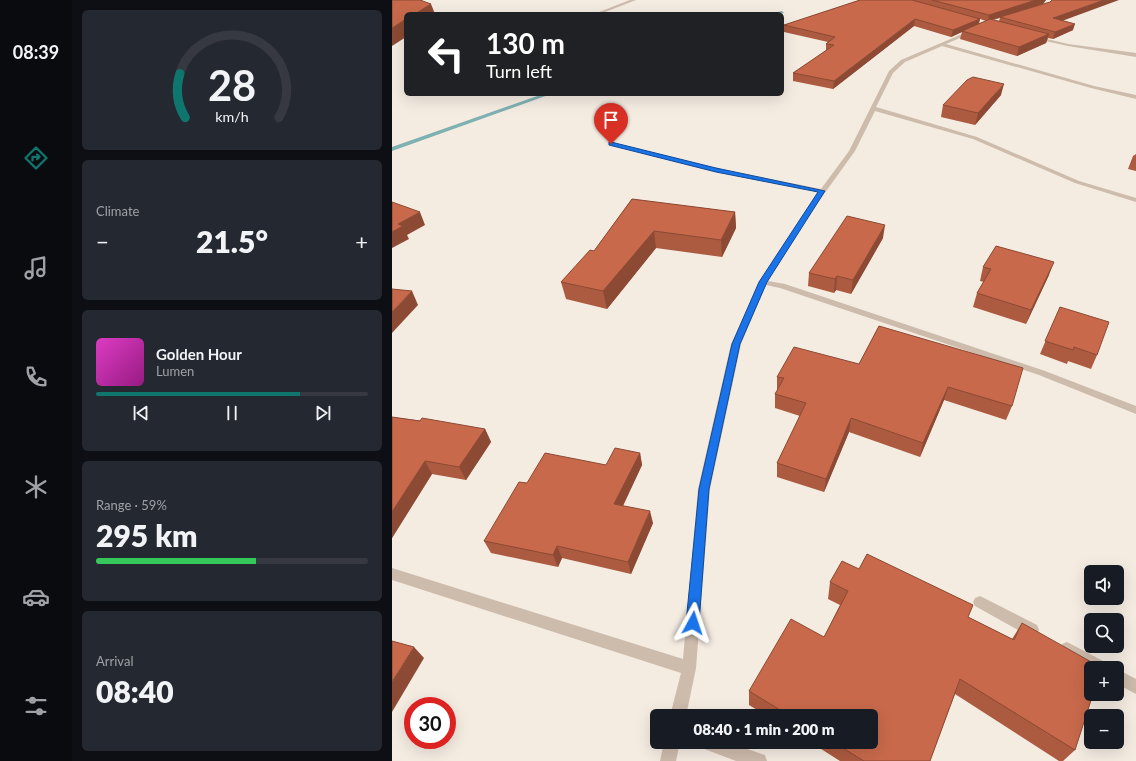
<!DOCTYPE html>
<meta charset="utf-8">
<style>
body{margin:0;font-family:Lato,sans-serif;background:#242831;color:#f1f3f6;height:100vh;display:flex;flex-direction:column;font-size:15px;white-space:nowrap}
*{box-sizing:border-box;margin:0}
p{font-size:13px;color:#9ea1a6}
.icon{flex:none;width:22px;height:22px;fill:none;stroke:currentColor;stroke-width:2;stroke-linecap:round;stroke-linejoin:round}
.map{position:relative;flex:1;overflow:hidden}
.sheet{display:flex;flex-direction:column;gap:10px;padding:10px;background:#0d0f14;width:320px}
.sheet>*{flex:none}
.banner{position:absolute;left:12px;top:12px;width:380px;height:84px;border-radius:6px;box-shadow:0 4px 16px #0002;background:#202124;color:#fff;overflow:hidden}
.tools{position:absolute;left:692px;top:565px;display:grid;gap:8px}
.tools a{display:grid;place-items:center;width:40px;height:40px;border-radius:6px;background:#171b24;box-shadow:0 4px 16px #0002;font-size:20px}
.speed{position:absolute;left:12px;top:697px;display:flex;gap:8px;font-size:20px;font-weight:700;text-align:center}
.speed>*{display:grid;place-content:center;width:52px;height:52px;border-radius:50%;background:#171b24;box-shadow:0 4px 16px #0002;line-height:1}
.speed .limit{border:6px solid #d22;background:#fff;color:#111}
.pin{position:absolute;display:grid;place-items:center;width:34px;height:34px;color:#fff;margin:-41px -17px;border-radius:50% 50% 50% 0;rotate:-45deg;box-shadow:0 0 4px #0007}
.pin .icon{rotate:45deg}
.me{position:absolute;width:44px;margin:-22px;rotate:5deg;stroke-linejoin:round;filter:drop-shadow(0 0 3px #0008)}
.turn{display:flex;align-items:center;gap:14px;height:84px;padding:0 16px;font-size:18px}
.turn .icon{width:52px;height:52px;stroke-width:2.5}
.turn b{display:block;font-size:28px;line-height:34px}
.big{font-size:30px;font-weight:800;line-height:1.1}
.sheet .card{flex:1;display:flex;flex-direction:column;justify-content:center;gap:6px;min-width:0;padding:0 14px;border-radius:6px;background:#242831}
.sheet .dial{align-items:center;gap:0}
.dial svg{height:104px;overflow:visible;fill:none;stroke:#363941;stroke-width:7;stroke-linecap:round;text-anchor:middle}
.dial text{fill:#f1f3f6;stroke:none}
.song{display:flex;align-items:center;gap:12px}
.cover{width:48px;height:48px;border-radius:6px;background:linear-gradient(135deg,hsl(310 70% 55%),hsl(310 70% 35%))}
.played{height:4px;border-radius:2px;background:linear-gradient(90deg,#0f766e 75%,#363941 75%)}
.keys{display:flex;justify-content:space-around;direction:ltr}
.heat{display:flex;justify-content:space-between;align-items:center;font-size:22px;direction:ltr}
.charge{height:6px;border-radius:3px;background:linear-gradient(90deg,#34c759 59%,#363941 0)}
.trip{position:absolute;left:258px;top:709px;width:228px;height:40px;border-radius:6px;background:#171b24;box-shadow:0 4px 16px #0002;font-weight:800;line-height:40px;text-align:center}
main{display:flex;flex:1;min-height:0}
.tab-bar{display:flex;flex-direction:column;width:72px;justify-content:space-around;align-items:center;background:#090b0e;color:#9ea1a6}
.tab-bar .icon{width:28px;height:28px}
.tab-bar .on{color:#0f766e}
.tab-bar b{font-size:18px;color:#f1f3f6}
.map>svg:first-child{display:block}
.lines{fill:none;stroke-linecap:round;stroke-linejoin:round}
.stream{fill:#7fb0b2;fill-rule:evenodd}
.minor{fill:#cdbbac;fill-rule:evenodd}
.wall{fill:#ac5a40;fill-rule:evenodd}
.shaded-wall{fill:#8c4a34}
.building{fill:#c8694b;stroke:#8c4a34}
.route{fill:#1a73e8;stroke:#114b97}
</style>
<main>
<nav class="tab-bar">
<b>08:39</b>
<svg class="icon on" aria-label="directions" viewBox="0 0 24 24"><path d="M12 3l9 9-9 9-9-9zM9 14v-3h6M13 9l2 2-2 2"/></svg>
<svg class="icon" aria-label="music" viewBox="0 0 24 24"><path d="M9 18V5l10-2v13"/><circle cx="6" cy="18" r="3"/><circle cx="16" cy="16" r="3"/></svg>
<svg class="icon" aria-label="phone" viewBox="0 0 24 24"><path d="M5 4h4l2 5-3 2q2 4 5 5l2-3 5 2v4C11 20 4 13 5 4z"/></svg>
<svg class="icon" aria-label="climate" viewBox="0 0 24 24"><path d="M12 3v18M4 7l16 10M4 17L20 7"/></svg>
<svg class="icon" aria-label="car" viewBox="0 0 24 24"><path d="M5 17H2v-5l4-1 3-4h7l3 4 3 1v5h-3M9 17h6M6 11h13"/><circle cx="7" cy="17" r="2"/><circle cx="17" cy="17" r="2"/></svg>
<svg class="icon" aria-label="filters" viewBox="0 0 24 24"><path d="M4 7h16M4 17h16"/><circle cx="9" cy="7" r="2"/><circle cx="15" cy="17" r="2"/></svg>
</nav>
<section class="sheet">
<div class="card dial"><svg viewBox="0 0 100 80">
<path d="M14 69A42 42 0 1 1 86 69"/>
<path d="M14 69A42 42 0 0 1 10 35" stroke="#0f766e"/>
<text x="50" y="56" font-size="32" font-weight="700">28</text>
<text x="50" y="72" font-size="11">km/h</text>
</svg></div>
<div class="card"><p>Climate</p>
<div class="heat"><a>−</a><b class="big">21.5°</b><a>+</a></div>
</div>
<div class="card">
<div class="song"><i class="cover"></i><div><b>Golden Hour</b><p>Lumen</p></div></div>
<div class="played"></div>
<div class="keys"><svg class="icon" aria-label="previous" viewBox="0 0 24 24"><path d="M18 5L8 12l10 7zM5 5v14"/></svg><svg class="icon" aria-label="pause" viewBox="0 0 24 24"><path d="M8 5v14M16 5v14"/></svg><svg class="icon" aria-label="next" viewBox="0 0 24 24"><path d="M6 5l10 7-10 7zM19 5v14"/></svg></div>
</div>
<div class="card"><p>Range · 59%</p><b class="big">295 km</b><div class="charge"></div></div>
<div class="card"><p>Arrival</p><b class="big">08:40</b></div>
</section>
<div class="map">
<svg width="744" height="761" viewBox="0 0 744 761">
<rect width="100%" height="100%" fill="#f4ebe1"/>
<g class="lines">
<!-- stream -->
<g class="stream">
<polygon points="390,11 392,13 381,14 381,13"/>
<polygon points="151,94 159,94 0,151 0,147"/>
</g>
<!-- minor -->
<g class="minor">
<polygon points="238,0 244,0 208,14 202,14"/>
<polygon points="582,29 584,31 554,44 702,86 744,95 744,99 699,88 550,46 513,62 501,73 484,107 585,137 687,181 744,198 744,202 683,183 581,139 483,111 463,151 427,201 376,281 393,284 653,371 744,406 744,414 647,375 388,288 374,285 349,344 318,489 304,668 294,716 278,716 289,673 0,580 0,568 291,659 306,489 339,344 367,282 426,192 324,172 216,144 219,142 324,168 429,189 457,151 497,71 509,60"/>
<polygon points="642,36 676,44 744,53 744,57 676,46 640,38"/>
<polygon points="588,596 645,625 647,630 645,635 640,637 635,635 583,606 581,602 583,598"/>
<polygon points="675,642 715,663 717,668 699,668 699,670 670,654 668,649 670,644"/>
<polygon points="725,669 744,679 744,694 725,684"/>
<polygon points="272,742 288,742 284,761 268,761"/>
<polygon points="304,742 335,742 373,755 375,761 344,761 307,747"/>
</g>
</g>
<!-- wall -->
<g class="wall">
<path d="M468,0H654L651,4L629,11L671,20L681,30L661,39L656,38L654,43L625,56L568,39L570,32L559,37L522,26L441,89L401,81V73L434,51V44L436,42L392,32V25ZM608,18L607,21L601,20ZM588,19L594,21L587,24Z"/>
<polygon points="609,95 583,125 549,117 551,105"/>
<polygon points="744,154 744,171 736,169 741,156"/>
<polygon points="240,199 343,212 344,228 330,257 264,248 215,309 174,299 169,282 202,251"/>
<polygon points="491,238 459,294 444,290 442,293 416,286 417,273"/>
<polygon points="591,267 657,275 634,324 581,307 585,293 592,282 588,281"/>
<polygon points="668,307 705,355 699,369 676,361 675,364 648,354"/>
<polygon points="487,326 620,406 614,420 552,400 528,457 457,432 432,492 385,477 385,463 408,416 383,408 383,394 385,391 385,377 467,364"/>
<polygon points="0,417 93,429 99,442 74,480 40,474 0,538"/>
<polygon points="248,453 250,465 231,506 261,523 239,574 170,558 166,567 99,553 92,541 135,483 214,465"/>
<polygon points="467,569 576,617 620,639 630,623 683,750 671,761 667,761 563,694 538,761 448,761 418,742 479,742 479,716 375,716 357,705 357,691 432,637 448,605 436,599 438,582"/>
</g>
<!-- shaded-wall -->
<g class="shaded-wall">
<polygon points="25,0 30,0 31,3 39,4 43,14 23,14"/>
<polygon points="644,0 654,0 651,4 596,21 597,15"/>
<polygon points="712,0 727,0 659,25 661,18"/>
<polygon points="14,19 14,37 0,46 0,28"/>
<polygon points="523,19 522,26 441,89 442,81"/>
<polygon points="588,19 586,25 570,31 570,32 559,37 561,30"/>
<polygon points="683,24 681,30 661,39 663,32"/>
<polygon points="657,34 654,43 625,56 627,47"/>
<polygon points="612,84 609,95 583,125 586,113"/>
<polygon points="28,212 33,225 15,235 17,239 0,248 0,232 6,224"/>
<polygon points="343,212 344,228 330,257 329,240"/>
<polygon points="493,225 491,238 459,294 461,280"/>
<polygon points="262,231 264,248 215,309 211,291"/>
<polygon points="662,262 657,275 634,324 639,310"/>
<polygon points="445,276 444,290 442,293 443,279"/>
<polygon points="20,291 26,305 0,333 0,312"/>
<polygon points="556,387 552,400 528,457 531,443"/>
<polygon points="459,418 457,432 432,492 434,479"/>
<polygon points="93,429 99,442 74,480 67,467"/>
<polygon points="248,453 250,465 226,516 222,504"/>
<polygon points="33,461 40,474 0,538 0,512"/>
<polygon points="258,511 261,523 239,574 236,562"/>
<polygon points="165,546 170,558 166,567 161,555"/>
<polygon points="22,647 32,658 0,712 0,682"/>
</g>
<!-- building -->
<g class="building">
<polygon points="0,0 28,0 39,4 23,14 14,14 14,19 0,28"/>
<polygon points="468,0 520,0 588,19 561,30 523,19 442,81 401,73 442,45 434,44 443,37 392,25"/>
<polygon points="540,0 644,0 597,15"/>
<polygon points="660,0 712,0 661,18 683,24 663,32 608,17 658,2"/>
<polygon points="598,19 657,34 627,47 570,31"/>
<polygon points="581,77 612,84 586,113 551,105 575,80"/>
<polygon points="240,199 343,212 329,240 262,231 211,291 169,282 198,250 202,251"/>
<polygon points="0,202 28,212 6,224 11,226 0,232"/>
<polygon points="455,216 493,225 461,280 445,276 443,279 417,273"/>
<polygon points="604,246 662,262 639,310 585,293 599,269 591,267"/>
<polygon points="0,289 20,291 0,312"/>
<polygon points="668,307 717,322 705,355 682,347 681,350 653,341"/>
<polygon points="487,326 631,368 620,406 556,387 531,443 459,418 434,479 385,463 414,403 383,394 392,378 385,377 402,347 467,364"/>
<polygon points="0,417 28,421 30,418 93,429 67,467 33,461 0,512"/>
<polygon points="223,448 248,453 222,504 258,511 236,562 165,546 161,555 92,541 127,482 135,483 153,453 214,465"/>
<polygon points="475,554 581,605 576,617 622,640 630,623 710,668 699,668 699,694 701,694 683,750 568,679 538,761 472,761 441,742 479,742 479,716 398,716 357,691 399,619 432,637 456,591 438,582 450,561 467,569"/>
<polygon points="0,641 22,647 0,682"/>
</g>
<!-- route -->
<polygon class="route" points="219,142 324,168 433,191 375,282 348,344 317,489 307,623 305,627 301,629 296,627 294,623 307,489 340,344 367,282 426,192 324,172 217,145 217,142"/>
</svg>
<div class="tools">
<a><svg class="icon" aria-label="sound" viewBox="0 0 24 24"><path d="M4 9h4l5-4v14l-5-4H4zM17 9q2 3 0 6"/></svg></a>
<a><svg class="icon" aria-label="search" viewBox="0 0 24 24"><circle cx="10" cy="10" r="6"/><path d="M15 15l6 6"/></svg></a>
<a>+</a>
<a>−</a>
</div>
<div class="speed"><div class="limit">30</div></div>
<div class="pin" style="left:219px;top:144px;background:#d93025"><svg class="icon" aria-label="arrive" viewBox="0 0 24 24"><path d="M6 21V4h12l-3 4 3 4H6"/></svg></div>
<svg class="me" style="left:301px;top:623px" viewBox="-20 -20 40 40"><path d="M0-17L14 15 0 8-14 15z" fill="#1a73e8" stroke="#fff" stroke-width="4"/></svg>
<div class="trip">08:40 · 1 min · 200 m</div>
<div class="banner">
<div class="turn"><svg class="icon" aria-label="left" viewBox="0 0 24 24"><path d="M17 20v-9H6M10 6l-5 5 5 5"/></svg><div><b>130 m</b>Turn left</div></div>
</div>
</div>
</main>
